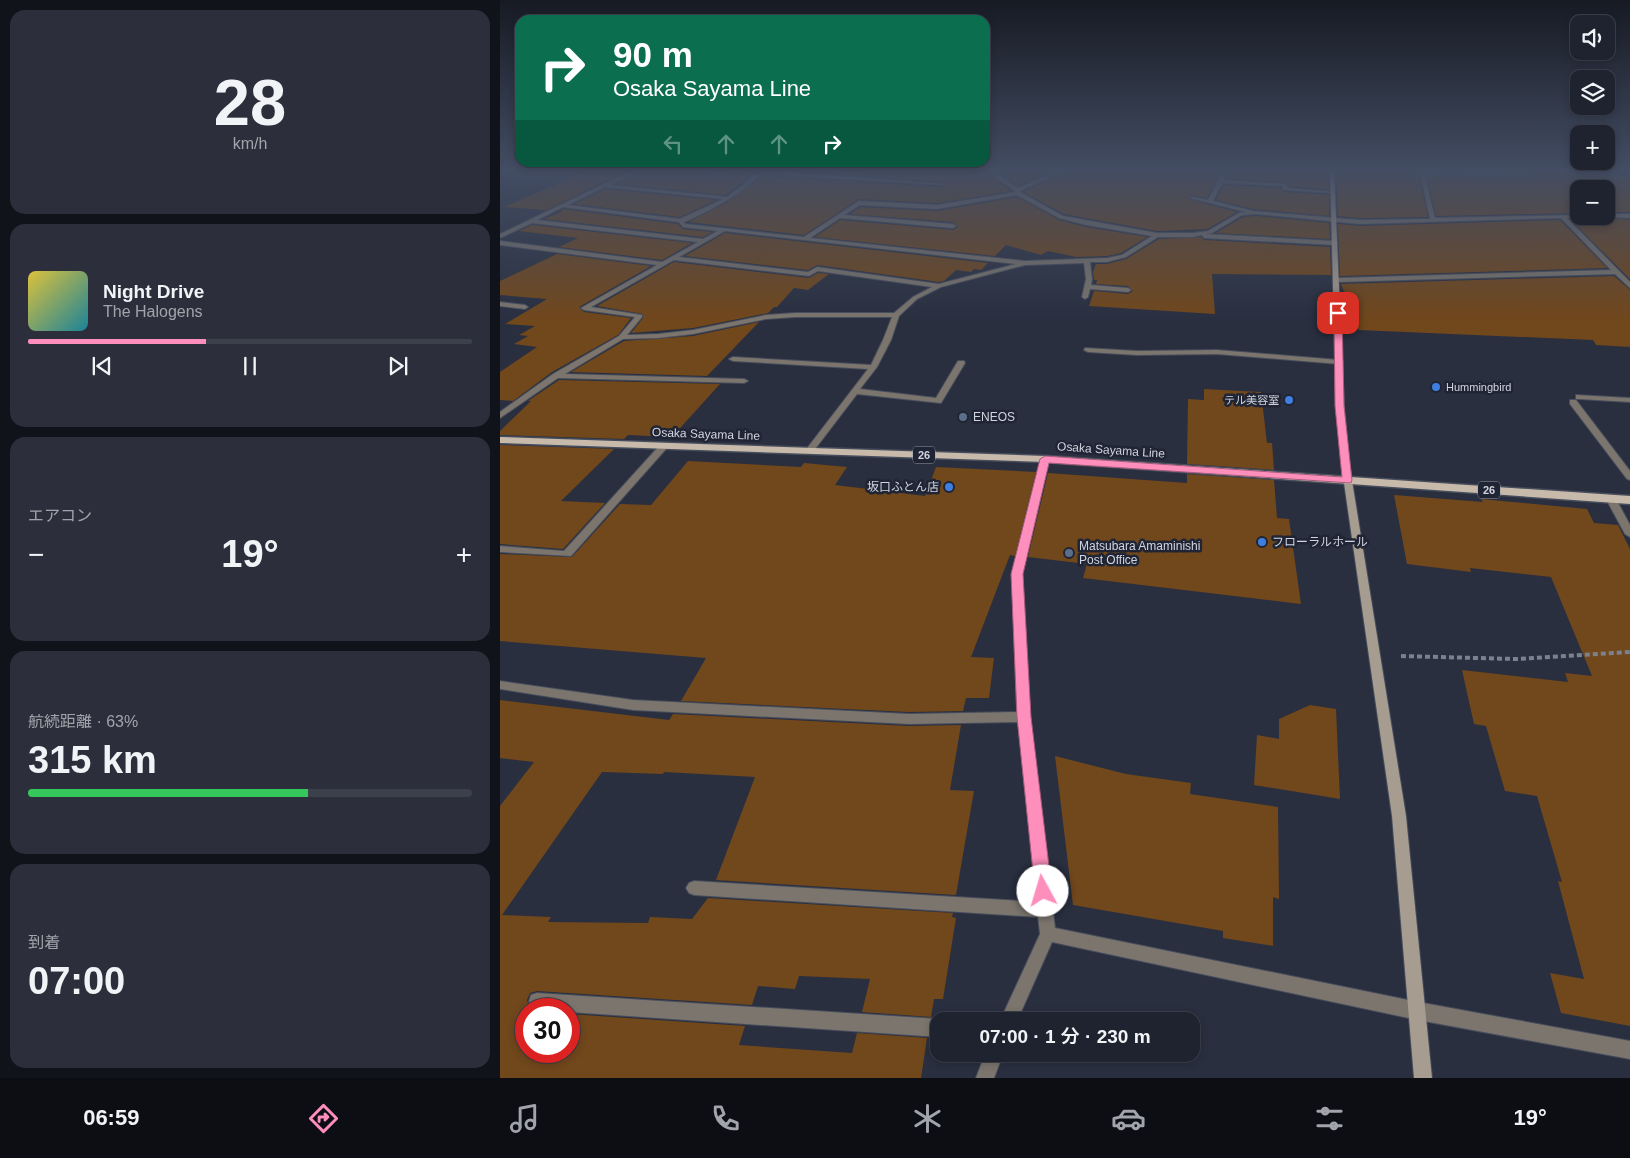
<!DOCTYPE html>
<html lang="ja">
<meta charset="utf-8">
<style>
body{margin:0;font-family:Arial,"Noto Sans JP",sans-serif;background:#2c2f3b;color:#f1f3f6;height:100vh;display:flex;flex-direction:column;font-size:19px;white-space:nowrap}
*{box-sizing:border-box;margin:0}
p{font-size:16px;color:#a1a4aa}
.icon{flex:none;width:28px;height:28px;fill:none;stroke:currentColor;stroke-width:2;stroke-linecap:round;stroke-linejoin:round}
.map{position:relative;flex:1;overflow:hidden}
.details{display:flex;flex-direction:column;gap:10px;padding:10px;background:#11131a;width:500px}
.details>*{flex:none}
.guide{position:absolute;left:15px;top:15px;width:475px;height:152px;border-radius:15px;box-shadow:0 2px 8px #0003,0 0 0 1px #3c404b;background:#0b6e4f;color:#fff;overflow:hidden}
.tools{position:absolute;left:1070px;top:15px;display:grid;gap:10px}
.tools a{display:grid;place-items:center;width:45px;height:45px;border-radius:10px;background:#1f232f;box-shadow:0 2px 8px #0003,0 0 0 1px #3c404b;font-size:25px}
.speed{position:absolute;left:15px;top:998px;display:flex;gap:10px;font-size:25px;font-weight:700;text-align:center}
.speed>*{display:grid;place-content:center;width:65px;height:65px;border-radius:50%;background:#1f232f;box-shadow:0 2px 8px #0003,0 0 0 1px #3c404b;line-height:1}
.speed .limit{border:8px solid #d22;background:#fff;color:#111}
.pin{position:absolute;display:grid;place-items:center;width:42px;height:42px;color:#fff;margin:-21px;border-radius:10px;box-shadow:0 2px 8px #0006}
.me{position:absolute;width:55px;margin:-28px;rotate:354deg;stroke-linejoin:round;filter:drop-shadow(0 0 4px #0008)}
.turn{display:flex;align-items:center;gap:18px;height:105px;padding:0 15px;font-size:22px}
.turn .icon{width:65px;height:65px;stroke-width:2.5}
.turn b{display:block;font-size:35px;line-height:42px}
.lanes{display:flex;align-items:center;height:48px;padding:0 15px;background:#0003;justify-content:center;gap:25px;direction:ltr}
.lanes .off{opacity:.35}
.big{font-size:38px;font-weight:600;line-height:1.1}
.details .card{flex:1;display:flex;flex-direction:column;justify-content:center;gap:8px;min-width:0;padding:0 18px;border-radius:15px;background:#2c2f3b}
.details .dial{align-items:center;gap:0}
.dial b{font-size:65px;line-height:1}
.song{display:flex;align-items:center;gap:15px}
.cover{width:60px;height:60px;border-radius:8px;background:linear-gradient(135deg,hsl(50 70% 55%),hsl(190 70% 35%))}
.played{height:5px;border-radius:2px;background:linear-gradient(90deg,#fe8ebc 40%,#3c404b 40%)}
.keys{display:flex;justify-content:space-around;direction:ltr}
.heat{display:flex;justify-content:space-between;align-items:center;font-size:28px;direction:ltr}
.charge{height:8px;border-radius:4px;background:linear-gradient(90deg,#34c759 63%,#3c404b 0)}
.trip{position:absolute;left:430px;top:1012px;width:270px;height:50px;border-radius:15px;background:#1f232f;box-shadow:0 2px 8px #0003,0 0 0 1px #3c404b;font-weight:600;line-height:50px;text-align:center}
.dock{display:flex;height:80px;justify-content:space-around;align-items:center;background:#0c0e13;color:#a1a4aa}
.dock .icon{width:35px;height:35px}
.dock .on{color:#fe8ebc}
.dock b{font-size:22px;color:#f1f3f6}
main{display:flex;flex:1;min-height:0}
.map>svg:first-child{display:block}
.building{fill:#71471c}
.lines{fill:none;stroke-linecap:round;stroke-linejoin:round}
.street-casing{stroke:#474d5c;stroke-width:2}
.secondary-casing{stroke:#474d5c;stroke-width:2}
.primary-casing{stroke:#474d5c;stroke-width:3}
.path{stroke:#7c818e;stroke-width:4;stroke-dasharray:5 3;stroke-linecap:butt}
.street{fill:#7b756d;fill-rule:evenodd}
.secondary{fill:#a69c90;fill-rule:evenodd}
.primary{fill:#c7baaa;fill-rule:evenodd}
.route{fill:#fe8ebc;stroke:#a55c7a}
.shop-dot{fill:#3f7fe0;stroke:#202535;stroke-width:2}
.service-dot{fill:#5c6f8a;stroke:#202535;stroke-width:2}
.labels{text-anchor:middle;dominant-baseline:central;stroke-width:5;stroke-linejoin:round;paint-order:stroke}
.far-poi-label{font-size:11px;fill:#d0d4de;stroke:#202535;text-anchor:start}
.shield{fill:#202535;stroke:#9ba0ab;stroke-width:1}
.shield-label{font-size:11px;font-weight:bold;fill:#d0d4de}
.poi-label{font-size:12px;fill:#d0d4de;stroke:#202535;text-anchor:start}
.street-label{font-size:12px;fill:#d0d4de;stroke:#202535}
</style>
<main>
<section class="details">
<div class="card dial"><b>28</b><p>km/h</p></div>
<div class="card">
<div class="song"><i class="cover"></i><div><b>Night Drive</b><p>The Halogens</p></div></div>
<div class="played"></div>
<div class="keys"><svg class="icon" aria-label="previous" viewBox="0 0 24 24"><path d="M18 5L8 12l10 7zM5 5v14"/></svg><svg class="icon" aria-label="pause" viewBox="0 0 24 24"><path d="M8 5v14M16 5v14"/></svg><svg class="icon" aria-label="next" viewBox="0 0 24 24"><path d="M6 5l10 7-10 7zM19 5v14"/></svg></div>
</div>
<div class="card"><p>エアコン</p>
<div class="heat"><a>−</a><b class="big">19°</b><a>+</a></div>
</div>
<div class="card"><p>航続距離 · 63%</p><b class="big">315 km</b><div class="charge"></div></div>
<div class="card"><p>到着</p><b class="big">07:00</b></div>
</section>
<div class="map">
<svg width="1130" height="1078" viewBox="0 0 1130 1078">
<rect width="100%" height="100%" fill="#292f3f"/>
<!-- building -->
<g class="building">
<polygon points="90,170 128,170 46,210 4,207"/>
<polygon points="141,170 183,170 222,176 226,172 220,170 257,170 226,195 116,184"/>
<polygon points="289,170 484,170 511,191 437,203 359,199 304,235 188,222 226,203 262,176 442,187 446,184 444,182"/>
<polygon points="496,170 554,170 518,186"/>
<polygon points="568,170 722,170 707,198 692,195 688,199 737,212 707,229 657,231 564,214 523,192"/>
<polygon points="730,170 828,170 829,190 789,186 785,182 726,178"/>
<polygon points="836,170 918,170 928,217 860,218 838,216"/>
<polygon points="1026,170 1128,176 1130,177 1130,212 1106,212 1106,189 1079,189 1079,213 936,216 926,175 1025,178 1029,176"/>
<polygon points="723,185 781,188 785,192 829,195 829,216 753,209 716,200"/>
<polygon points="105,189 216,200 180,217 74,204"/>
<polygon points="517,197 559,220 586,227 647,237 621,253 607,256 576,257 548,251 541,255 506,245 495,256 315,237 340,220 453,230 458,227 453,222 350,214 360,207 437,211"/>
<polygon points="63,209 178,224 183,229 212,232 203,237 44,219 63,211 60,211"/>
<polygon points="756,216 829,223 830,239 716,233 743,217"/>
<polygon points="1092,216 1130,220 1130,279 1071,220"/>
<polygon points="1060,220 1107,268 840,276 838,224 860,226"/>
<polygon points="32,225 192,243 162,260 59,247 78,238 19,231"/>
<polygon points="225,233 488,263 481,270 474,269 471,272 456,270 444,281 439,282 317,265 308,270 185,256"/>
<polygon points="701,237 704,240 830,247 831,275 712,274 715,314 589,306 594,291 628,294 633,291 628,286 596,284 597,280 594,280 593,272 596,264 607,264 626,259 659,239"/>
<polygon points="57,254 151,266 79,307 84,312 131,318 118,335 52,372 13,401 0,400 0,372 37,347 14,344 28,336 19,335 35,326 5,324 47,299 0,295 0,281"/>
<polygon points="174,262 309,278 318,273 329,274 308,290 294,288 277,307 274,307 268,313 193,328 131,333 143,318 143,314 97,306"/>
<polygon points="1114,276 1130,290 1130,347 1096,345 1093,340 859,330 841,284"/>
<polygon points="259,322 207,376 71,372 124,341 193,336"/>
<polygon points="59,380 220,384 172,437 128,435 124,439 0,435 0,431 31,401 28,401"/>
<polygon points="704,389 761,392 767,443 772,443 774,470 687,464 688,399 704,400"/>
<polygon points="0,445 114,449 61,501 105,503 63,549 0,544"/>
<polygon points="188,461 301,467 304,463 347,467 335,485 425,496 436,467 536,472 515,556 510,555 471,657 494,658 489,698 466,698 463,711 409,712 181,701 206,658 0,641 0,554 72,557 120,504 151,505"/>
<polygon points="548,473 687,483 687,474 774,480 777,518 789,519 801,604 583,578 587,564 528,557"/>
<polygon points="894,495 983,502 981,499 1087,509 1094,523 1118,525 1130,549 1130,1026 1061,1013 1050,973 1084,979 1058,881 1062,882 1037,796 1005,791 986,726 974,724 962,670 1068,682 1065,673 1092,676 1056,589 1051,577 970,568 971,572 907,564"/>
<polygon points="0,700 169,720 173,714 409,726 461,725 450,790 474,791 456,895 216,880 255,777 164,772 163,774 102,772 2,915 51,917 48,922 148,923 150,917 192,919 208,898 453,913 452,917 456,918 443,999 434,999 431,1017 362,1012 370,979 299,976 295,989 258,986 252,1005 37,991 30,993 27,1000 30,1009 26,1009 26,1051 69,1051 69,1014 245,1026 239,1045 352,1053 357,1033 427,1038 421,1078 0,1078 0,806 34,762 0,758"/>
<polygon points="810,705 836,709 840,799 754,785 757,735 779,739 779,719"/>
<polygon points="555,756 626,774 691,783 690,794 778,807 779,899 773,897 773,946 723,938 723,931 573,905"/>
</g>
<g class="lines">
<defs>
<g id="street">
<path d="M133,170H139L110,185L227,197L243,185L260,170L444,184L442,185L261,174C239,196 212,210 184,222L185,224L304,237L359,201L437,205L516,192L486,170H492L518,188L559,170H566L520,191V192L563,216L657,233H693L708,231L739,213L746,212L690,198L692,197L708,200L724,170H728L723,180L785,184L787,185V188L835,192L833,193L785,190L783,189V186L722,183L713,201L753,211L860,220L930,219L920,171L945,170L1022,173L1020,170H1024L1027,175L1025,176L924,173L935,218L1079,215V216H1090L1067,218L1130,282V288L1115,274L837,282L834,280L837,278L1111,270L1061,218L860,224L756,214L742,215L712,233L705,234L835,241L838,243L835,245L704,238L702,235L693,237H658L626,257L607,262H590L592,279L591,285L628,288L631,290L628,292L590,289L588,297L585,299L582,297L586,279L584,263L525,265L441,287L417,299L399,316L391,340L377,367L360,389L436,398L458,361H464L465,363L441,403L357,394L312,453H306L305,451L368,369L233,361L229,359L233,357L371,365L383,340L392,317H295L266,319L193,334L158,338L123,339L65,374L244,379L248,381L244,383L58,378L0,418V412L53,374L119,336L135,317L84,310L81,308L157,265L0,245V241L162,262L198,242L32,223L0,238V234ZM105,187L223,199L180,219L68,205ZM517,195L559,218L586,225L652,236L622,255L607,258L525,261L310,238L340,218L453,228L456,226L453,224L344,215L360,205L437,209ZM63,207L179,222L183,227L218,231L203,239L37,220ZM225,231L516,264L439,284L317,267L308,272L179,257ZM174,260L309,276L318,271L432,287L413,297L394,313H295L266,315L193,330L158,334L127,335L142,317V315L91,307Z"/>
<polygon points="185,170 207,170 224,173 222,174"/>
<polygon points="1123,170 1128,170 1130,175"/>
<polygon points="1106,214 1130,214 1130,218 1104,217"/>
<polygon points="0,302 25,305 28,307 25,309 0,306"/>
<polygon points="585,348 637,351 717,350 839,360 843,362 839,364 717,354 637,355 588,352 584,350"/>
<polygon points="1076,395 1130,398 1130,402 1079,399 1076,399"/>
<polygon points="1070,400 1076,400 1130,471 1130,480 1127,479 1070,404"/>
<polygon points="163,444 167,447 166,449 71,556 0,552 0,546 64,551 160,445"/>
<polygon points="545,456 549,459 522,574 530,717 555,928 918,1002 1130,1041 1130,1059 918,1020 552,942 517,1021 500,1021 540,934 538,917 194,895 189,893 186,888 189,883 194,881 537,902 518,722 409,724 133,710 0,689 0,681 133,700 409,714 517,712 512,574 541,459"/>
<polygon points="1111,496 1116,499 1130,525 1130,537 1125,534 1106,499"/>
<polygon points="37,993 439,1019 444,1021 439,1021 439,1037 69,1012 69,1009 35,1009 31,1007 29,1001 31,995"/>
<polygon points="485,1054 503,1054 494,1078 476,1078"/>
</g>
<polygon id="secondary" points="830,170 834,170 844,406 849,462 906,816 932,1078 914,1078 892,816 841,462 836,406"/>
<polygon id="primary" points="0,437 545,456 1130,496 1130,504 545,462 0,443"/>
</defs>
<!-- street casing -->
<use href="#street" class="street-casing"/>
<!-- secondary casing -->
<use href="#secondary" class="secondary-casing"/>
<!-- primary casing -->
<use href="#primary" class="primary-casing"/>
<!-- path -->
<polyline class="path" points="901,656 1016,659 1130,652"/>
<!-- street -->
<use href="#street" class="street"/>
<!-- secondary -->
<use href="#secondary" class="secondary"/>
<!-- primary -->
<use href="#primary" class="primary"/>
</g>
<!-- sky -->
<linearGradient id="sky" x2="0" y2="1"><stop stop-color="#171a23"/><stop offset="0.53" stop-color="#434d63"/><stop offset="1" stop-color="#434d63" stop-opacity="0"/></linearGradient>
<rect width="1130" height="321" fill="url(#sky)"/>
<!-- route -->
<polygon class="route" points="838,310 842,313 844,406 852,480 851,483 549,463 523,574 531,717 552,891 549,896 543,899 537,896 535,891 517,717 511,574 540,459 545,456 842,477 835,406 834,313"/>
<!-- markers -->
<g class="shop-dot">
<circle cx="936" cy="387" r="5"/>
<circle cx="789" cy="400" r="5"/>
<circle cx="449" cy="487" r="5"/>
<circle cx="762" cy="542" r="5"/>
</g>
<g class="service-dot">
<circle cx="463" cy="417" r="5"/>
<circle cx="569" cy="553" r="5"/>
</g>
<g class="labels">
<!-- far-poi labels -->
<g class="far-poi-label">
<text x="946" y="387">Hummingbird</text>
<text x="779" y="400" text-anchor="end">テル美容室</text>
</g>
<!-- shield labels -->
<g class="shield">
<rect x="413" y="446.5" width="22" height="17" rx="4"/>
<rect x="978" y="481.5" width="22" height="17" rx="4"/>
</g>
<g class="shield-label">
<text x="424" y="455">26</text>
<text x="989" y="490">26</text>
</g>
<!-- poi labels -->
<g class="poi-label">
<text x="473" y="417">ENEOS</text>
<text x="439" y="487" text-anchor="end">坂口ふとん店</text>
<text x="772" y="542">フローラルホール</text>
<text x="579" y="546">Matsubara Amaminishi<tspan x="579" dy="14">Post Office</tspan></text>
</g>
<!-- street labels -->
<g class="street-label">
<text transform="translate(206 434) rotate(2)">Osaka Sayama Line</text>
<text transform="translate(611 450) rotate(4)">Osaka Sayama Line</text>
</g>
</g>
</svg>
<div class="tools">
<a><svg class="icon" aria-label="sound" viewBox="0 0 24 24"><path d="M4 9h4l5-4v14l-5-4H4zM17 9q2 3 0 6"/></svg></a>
<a><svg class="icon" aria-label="layers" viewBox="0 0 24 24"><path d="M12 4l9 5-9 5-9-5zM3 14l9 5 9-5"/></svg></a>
<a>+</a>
<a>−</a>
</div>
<div class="speed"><div class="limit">30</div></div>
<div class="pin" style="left:838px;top:313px;background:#d93025"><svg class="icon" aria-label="arrive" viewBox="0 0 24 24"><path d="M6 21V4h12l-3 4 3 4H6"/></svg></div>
<svg class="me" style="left:543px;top:891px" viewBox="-20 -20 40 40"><circle r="19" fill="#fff"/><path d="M0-13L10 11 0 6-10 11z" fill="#fe8ebc"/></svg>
<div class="trip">07:00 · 1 分 · 230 m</div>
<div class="guide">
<div class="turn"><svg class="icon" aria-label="right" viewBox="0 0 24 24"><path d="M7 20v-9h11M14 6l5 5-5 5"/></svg><div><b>90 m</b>Osaka Sayama Line</div></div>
<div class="lanes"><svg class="icon off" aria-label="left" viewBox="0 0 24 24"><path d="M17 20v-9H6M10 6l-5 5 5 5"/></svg><svg class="icon off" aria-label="ahead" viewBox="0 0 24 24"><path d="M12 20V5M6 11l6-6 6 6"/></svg><svg class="icon off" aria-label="ahead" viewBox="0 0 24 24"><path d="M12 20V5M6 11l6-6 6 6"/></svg><svg class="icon" aria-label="right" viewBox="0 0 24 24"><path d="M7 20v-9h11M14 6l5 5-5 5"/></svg></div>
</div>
</div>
</main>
<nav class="dock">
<b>06:59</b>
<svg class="icon on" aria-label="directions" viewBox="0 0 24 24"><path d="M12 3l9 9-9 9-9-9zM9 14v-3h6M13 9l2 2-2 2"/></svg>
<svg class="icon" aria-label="music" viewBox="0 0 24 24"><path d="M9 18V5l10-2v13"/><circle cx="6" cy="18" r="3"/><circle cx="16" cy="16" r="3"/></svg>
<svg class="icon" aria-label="phone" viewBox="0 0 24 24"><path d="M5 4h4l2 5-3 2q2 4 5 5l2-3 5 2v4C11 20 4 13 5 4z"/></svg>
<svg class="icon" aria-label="climate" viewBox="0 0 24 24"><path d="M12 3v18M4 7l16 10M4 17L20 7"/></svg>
<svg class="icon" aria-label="car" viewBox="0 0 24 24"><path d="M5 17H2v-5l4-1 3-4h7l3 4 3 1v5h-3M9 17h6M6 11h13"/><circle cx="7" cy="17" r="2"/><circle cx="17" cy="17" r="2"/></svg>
<svg class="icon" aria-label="filters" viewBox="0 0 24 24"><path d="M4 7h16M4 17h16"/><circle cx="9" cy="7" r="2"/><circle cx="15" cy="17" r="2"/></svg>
<b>19°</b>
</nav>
